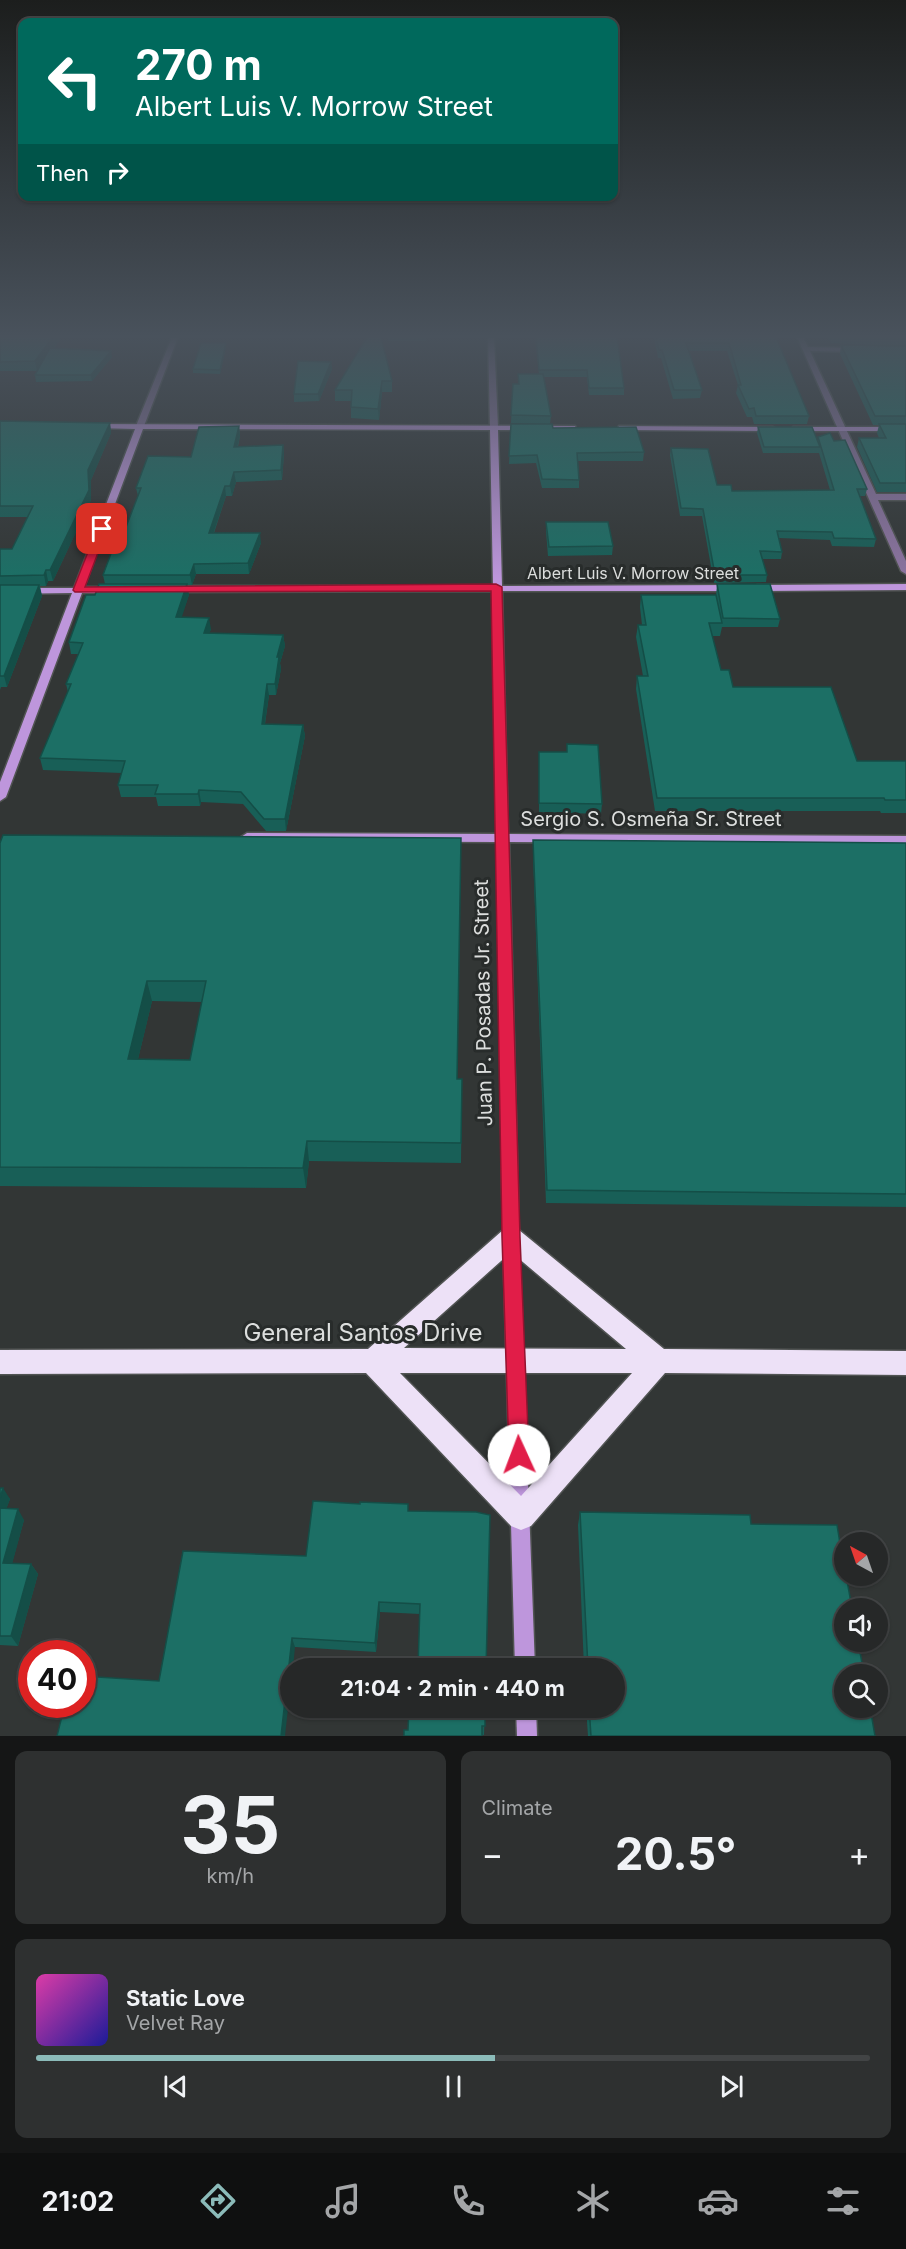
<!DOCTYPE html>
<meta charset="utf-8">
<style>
body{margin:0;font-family:Inter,sans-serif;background:#2e3030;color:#f1f3f6;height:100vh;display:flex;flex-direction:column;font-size:22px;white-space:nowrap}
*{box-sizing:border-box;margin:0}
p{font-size:20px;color:#a4a6a8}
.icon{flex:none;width:33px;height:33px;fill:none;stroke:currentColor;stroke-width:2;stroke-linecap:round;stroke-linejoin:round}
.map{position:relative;height:1736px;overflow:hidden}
.sheet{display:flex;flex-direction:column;gap:15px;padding:15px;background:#151616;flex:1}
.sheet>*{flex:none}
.hud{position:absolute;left:18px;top:18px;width:600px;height:183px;border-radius:12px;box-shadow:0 2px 4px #0004,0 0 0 2px #424445;background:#00695c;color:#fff;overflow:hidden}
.needle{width:39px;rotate:320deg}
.buttons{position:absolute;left:834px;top:1532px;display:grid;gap:12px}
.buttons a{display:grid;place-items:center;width:54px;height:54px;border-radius:50%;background:#262828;box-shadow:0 2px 4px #0004,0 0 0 2px #424445;font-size:30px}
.speed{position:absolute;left:18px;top:1640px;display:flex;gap:12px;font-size:30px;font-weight:700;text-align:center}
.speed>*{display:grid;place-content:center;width:78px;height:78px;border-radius:50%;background:#262828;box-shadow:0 2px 4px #0004,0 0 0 2px #424445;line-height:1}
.speed .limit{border:9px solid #d22;background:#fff;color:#111}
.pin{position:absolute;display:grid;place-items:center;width:51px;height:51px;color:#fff;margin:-26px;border-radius:12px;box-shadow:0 3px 9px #0006}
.me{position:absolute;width:66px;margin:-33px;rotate:358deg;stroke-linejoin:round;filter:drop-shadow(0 0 4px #0008)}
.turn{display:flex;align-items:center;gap:21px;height:126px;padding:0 18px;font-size:27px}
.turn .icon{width:78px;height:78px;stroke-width:2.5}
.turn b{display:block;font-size:42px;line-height:51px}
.then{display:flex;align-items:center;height:57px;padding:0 18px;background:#0003;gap:12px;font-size:22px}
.big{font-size:45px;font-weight:700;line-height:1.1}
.sheet .tile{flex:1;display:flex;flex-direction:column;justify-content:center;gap:9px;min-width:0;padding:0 21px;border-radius:12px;background:#2e3030}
.sheet .dial{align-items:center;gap:0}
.dial b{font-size:78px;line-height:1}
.song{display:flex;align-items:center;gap:18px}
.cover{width:72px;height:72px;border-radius:9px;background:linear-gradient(135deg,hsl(320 70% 55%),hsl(240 70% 35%))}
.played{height:6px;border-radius:3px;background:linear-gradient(90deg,#8bbbb9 55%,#424445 55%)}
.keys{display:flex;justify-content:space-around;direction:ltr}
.heat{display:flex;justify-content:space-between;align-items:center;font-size:33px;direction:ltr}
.sheet .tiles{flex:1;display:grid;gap:15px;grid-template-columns:1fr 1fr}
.tile:last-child{grid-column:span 2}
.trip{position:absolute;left:280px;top:1658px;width:345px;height:60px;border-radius:30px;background:#262828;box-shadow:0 2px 4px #0004,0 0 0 2px #424445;font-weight:700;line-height:60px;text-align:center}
.tab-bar{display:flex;height:96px;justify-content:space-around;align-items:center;background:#0f1010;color:#a4a6a8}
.tab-bar .icon{width:42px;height:42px}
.tab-bar .selected{color:#8bbbb9}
.tab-bar b{font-size:27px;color:#f1f3f6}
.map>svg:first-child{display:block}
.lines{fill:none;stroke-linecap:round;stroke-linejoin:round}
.street-casing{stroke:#515453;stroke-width:3}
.secondary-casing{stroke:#515453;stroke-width:3}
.highway-casing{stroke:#515453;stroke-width:3}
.street{fill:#8c74a0;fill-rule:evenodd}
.secondary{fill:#be96dc;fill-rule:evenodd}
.highway{fill:#ede1f7;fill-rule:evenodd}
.wall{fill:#185f57;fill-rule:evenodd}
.shaded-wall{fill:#144e47}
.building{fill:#1c6f65;stroke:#144e47;stroke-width:1.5;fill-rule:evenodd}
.route{fill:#e11d48;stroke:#92132f;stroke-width:1.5}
.labels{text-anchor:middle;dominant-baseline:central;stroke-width:6;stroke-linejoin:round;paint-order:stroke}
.far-street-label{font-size:16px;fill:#dcdedd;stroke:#282c2b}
.street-label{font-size:20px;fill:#dcdedd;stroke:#282c2b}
.near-street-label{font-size:24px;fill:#dcdedd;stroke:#282c2b}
</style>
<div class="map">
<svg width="906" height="1736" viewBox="0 0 906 1736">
<rect width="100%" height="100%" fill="#323635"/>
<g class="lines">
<defs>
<g id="street">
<polygon points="172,337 178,337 144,426 137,428 136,426"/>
<polygon points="488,337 494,337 498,427 494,429 490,427"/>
<polygon points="797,337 803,337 808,347 857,348 861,350 857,352 810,351 876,494 906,494 906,500 878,500 906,561 906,574 901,571"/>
</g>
<g id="secondary">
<polygon points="91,424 575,426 576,428 572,430 498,430 502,586 731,585 736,588 731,591 502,591 508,834 906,836 906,844 509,842 519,1237 535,1668 515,1668 503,1237 497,842 247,841 241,837 247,833 497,834 493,591 172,592 167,589 172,586 493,586 490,430 143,429 84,587 113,587 118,590 113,593 82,593 6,797 0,801 0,782 72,593 0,594 0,588 74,588 135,429 94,428 90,426"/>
<polygon points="619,426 773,427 777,429 773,431 622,430 618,428"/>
<polygon points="793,427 906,427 906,431 796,431 792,429"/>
<polygon points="906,584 906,590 757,591 752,588 757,585"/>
<polygon points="516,1707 536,1707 537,1736 517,1736"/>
</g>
<path id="highway" d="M511,1227L519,1230L664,1349L906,1351V1375L665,1373L531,1526L521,1530L511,1526L366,1373L0,1374V1350L368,1349L503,1230ZM511,1252L626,1349L404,1348ZM400,1373H632L521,1496Z"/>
</defs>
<!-- street casing -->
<use href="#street" class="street-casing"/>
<!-- secondary casing -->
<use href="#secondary" class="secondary-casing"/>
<!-- highway casing -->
<use href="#highway" class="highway-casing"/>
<!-- street -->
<use href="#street" class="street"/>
<!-- secondary -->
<use href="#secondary" class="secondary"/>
<!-- highway -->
<use href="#highway" class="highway"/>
</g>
<!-- wall -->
<g class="wall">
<polygon points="0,337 62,337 54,348 112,357 92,381 36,382 35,375 37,371 0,371"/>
<polygon points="367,337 392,381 392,392 382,392 379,420 351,418 351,401 335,401 335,390"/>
<polygon points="388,337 427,337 426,341 388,341"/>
<polygon points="535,337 617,337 624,388 624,395 589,395 587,377 544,377 551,416 550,424 511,423 513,384 518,384 518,374 539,374"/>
<polygon points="654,337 776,337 809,416 807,424 754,424 752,417 747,417 736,393 738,385 727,351 688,351 702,390 700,398 673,399 661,358 658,358"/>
<polygon points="828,337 906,337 906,492 877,492 857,447 859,438 879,438 877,433 879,425 873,425 840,354 841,345 892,346 831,343"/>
<polygon points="226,347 220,374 193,373 193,369"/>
<polygon points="331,362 332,369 319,401 294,402 294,394"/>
<polygon points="0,421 110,423 111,433 91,480 91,500 53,581 48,581 46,586 40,586 42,596 7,687 1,687 0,690 0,549 12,549 28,517 0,517"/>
<polygon points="511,424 553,428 644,452 643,461 578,461 579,480 579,488 542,488 536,463 509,464"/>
<polygon points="239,426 240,436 238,447 283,445 284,454 282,480 236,482 232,496 226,496 214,533 261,543 249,574 196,574 192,585 187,585 189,595 181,617 211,629 209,633 283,635 285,646 280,663 281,669 276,695 269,695 265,724 303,725 305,736 286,831 266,831 243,804 201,802 200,806 158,806 156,797 121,797 118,785 122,773 43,770 40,758 68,692 66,684 78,654 71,654 69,642 95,595 105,584 103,575 121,540 138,496 136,488 191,457"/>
<polygon points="758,427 817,441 818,437 834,441 867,489 865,496 859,496 876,539 874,547 832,546 830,540 779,538 782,552 781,559 762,559 767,575 766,582 714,583 702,516 680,516 670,455 671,448 717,485 732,491 830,490 819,453 763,453 757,433"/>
<polygon points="546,522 613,546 612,555 548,556 546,531"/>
<polygon points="717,584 780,619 778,627 722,627 720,636 712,636 721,670 733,687 857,761 906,761 906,813 881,813 880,811 655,811 636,689 637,676 643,676 636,637 638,625 642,625 640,607 641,595 716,596"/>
<polygon points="567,744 602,804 601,814 539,812 539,752 567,752"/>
<polygon points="533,840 906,843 906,1207 546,1203 533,854"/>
<path d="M0,843L457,1079H462L461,1163L309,1161L306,1188L0,1186ZM152,1001L202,1002L190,1060L138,1059Z"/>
<polygon points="0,1488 10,1499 6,1509 24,1520 12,1563 31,1564 38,1574 18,1646 0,1645"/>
<polygon points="409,1511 476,1512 420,1614 380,1612 376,1652 295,1647 159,1681 306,1556"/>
<polygon points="580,1512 751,1524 875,1736 588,1736 586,1707 615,1707 615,1668 584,1668 578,1525"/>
<polygon points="485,1707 484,1735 408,1730"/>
</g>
<!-- shaded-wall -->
<g class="shaded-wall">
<polygon points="53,337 62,337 37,371 35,361"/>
<polygon points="226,343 226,347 220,374 220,370"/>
<polygon points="111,351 112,357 92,381 91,375"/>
<polygon points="331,362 332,369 319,401 318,394"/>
<polygon points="382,381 382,392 379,420 378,409"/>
<polygon points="110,423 111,433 91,480 91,500 53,581 50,570 88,470"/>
<polygon points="239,426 240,436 235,456 234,447"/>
<polygon points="283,445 284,454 282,480 281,470"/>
<polygon points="234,472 236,482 232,496 230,486"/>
<polygon points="225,486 226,496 210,543 209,533"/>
<polygon points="260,533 261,543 249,574 248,563"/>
<polygon points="194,564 196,574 192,585 190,575"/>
<polygon points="46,570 48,581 46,586 44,575"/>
<polygon points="187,584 189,595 178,629 176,617"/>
<polygon points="39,585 42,596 7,687 4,676"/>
<polygon points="209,618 211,629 206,644 204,633"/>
<polygon points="283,635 285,646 280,663 281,669 276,695 275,684 277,657"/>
<polygon points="267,684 269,695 263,736 262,724"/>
<polygon points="303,725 305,736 286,831 285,819"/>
<polygon points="199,790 201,802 200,806 198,794"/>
<polygon points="147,981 152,1001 133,1080 128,1059"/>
<polygon points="307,1141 309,1161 306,1188 303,1168"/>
<polygon points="3,1488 10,1499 3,1518 0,1513 0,1498"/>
<polygon points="18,1509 24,1520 10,1572 3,1563"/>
<polygon points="31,1564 38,1574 18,1646 11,1636"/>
<polygon points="379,1602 380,1612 376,1652 375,1643"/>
<polygon points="292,1638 295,1647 293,1668 291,1668 291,1681 285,1736 281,1736"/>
</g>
<!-- building -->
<g class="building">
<polygon points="0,337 53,337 35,361 0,362"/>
<polygon points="367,337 381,337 392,381 382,381 378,409 351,407 352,390 335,390"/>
<polygon points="536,337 617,337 624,388 589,388 587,370 539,370"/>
<polygon points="656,337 776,337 809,416 756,416 754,408 749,409 738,385 741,385 729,343 686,343 702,390 674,390 662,350 659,350"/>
<polygon points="879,337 906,337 906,338"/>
<polygon points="201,343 226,343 220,370 193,369"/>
<polygon points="841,345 906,346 906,416 875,416"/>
<polygon points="50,348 111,351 91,375 35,375"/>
<polygon points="298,361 331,362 318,394 294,394"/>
<polygon points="518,374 543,374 551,416 511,415 513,384 519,384"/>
<polygon points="0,421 110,423 88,470 89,490 50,570 46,570 44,575 0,576 0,549 12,549 33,506 0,506"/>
<polygon points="511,424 552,424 553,428 636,427 644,452 577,453 579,480 542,479 537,455 509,456"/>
<polygon points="879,424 906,424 906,483 880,483 859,438 886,438"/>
<polygon points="239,426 234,447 283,445 281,470 234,472 230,486 225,486 209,533 260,533 248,563 194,564 190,575 103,575 116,540 121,540 141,488 136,488 148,456 191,457 199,427"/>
<polygon points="758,427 812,427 820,447 764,447"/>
<polygon points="830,433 834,441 845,440 867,489 857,489 876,539 834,538 832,532 777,531 782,552 760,551 767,575 715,575 703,509 681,508 671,448 708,449 717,485 731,485 732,491 834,490 818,437"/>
<polygon points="546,522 608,522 613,546 549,547"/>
<polygon points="99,584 187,584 176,617 209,618 204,633 283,635 277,657 279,657 275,684 267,684 262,724 303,725 285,819 264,819 241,792 199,790 198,794 155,794 158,785 118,785 125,761 40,758 71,684 66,684 83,643 69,642 86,595 95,595"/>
<polygon points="717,584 770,584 780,619 723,618"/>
<polygon points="0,585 39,585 4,676 0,676"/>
<polygon points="641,595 716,595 722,623 709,623 721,670 729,670 733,687 831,687 857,761 906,761 906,800 885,800 884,798 657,798 637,676 648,676 638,625 646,625"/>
<polygon points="567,744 598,745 602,804 539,803 539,752 567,752"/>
<path d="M3,835L461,838L457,1079H462L461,1143L307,1141L303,1168L0,1167V843ZM147,981H206L190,1060L128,1059Z"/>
<polygon points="533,840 906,843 906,1194 547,1190"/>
<polygon points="0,1488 3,1488 0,1498"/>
<polygon points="313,1501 360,1504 360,1502 408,1504 408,1511 476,1512 490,1515 486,1668 418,1668 420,1604 379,1602 375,1643 292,1638 281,1736 57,1736 65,1704 82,1704 82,1676 159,1681 183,1551 306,1556"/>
<polygon points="0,1508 18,1509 3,1563 31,1564 11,1636 0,1636"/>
<polygon points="580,1512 750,1515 751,1524 837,1525 844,1568 844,1575 846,1575 852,1608 844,1608 844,1641 858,1641 864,1674 844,1674 844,1707 870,1707 875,1736 591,1736 589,1707 615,1707 615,1668 588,1668"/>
<polygon points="409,1707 485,1707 485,1726 482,1726 482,1736 404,1736 404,1730 408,1730"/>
</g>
<!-- sky -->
<linearGradient id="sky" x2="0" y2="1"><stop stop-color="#1c1e1d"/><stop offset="0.58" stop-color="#49525c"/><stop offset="1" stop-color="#49525c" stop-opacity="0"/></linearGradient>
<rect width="906" height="580" fill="url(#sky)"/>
<!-- route -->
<polygon class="route" points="102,526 107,529 85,587 496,584 502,587 520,1237 529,1455 526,1462 519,1465 512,1462 509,1455 502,1237 491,591 75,592 73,590 97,529"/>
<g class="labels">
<!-- far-street labels -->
<g class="far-street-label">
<text x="633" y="573">Albert Luis V. Morrow Street</text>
</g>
<!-- street labels -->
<g class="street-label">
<text x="651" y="819">Sergio S. Osmeña Sr. Street</text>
<text transform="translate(483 1003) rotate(-91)">Juan P. Posadas Jr. Street</text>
</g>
<!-- near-street labels -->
<g class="near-street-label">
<text x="363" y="1332">General Santos Drive</text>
</g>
</g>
</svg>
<div class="buttons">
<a><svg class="needle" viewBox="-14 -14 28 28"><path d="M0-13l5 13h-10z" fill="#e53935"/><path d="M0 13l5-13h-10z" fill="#a4a6a8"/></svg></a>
<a><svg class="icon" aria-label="sound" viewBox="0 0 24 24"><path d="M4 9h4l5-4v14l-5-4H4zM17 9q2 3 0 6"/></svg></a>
<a><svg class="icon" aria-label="search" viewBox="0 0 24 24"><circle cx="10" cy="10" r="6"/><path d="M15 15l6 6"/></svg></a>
</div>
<div class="speed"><div class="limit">40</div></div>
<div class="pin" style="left:102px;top:529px;background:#d93025"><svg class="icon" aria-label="arrive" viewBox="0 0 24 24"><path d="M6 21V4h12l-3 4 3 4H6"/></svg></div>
<svg class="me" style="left:519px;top:1455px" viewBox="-20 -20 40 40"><circle r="19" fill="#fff"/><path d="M0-13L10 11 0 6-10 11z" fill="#e11d48"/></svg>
<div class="trip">21:04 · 2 min · 440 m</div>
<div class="hud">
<div class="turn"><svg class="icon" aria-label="left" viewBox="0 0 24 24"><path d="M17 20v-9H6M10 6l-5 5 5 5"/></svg><div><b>270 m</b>Albert Luis V. Morrow Street</div></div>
<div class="then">Then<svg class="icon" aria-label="right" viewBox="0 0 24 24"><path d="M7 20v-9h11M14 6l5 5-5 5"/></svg></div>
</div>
</div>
<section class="sheet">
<div class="tiles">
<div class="tile dial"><b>35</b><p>km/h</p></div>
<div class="tile"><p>Climate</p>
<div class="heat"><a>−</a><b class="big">20.5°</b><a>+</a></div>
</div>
<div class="tile">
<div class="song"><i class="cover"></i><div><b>Static Love</b><p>Velvet Ray</p></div></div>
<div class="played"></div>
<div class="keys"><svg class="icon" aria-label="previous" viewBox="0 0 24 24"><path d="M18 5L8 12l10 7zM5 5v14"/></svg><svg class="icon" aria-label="pause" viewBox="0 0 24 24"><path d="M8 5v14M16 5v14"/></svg><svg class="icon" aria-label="next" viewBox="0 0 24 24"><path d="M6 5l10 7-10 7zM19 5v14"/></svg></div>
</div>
</div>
</section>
<nav class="tab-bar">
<b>21:02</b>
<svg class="icon selected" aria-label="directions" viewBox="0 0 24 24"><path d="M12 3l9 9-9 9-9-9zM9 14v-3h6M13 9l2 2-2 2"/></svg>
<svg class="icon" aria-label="music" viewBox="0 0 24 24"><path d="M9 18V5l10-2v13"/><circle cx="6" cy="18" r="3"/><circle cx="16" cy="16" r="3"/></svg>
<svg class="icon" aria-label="phone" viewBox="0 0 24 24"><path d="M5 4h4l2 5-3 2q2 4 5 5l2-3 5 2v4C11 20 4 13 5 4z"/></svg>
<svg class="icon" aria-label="climate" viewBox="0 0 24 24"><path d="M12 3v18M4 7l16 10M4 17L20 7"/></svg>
<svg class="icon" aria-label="car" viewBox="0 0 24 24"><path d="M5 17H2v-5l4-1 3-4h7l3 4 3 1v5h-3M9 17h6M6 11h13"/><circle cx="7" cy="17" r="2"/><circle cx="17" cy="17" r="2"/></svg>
<svg class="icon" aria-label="filters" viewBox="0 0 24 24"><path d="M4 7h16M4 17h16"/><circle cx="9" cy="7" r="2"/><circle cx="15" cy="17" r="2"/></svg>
</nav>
